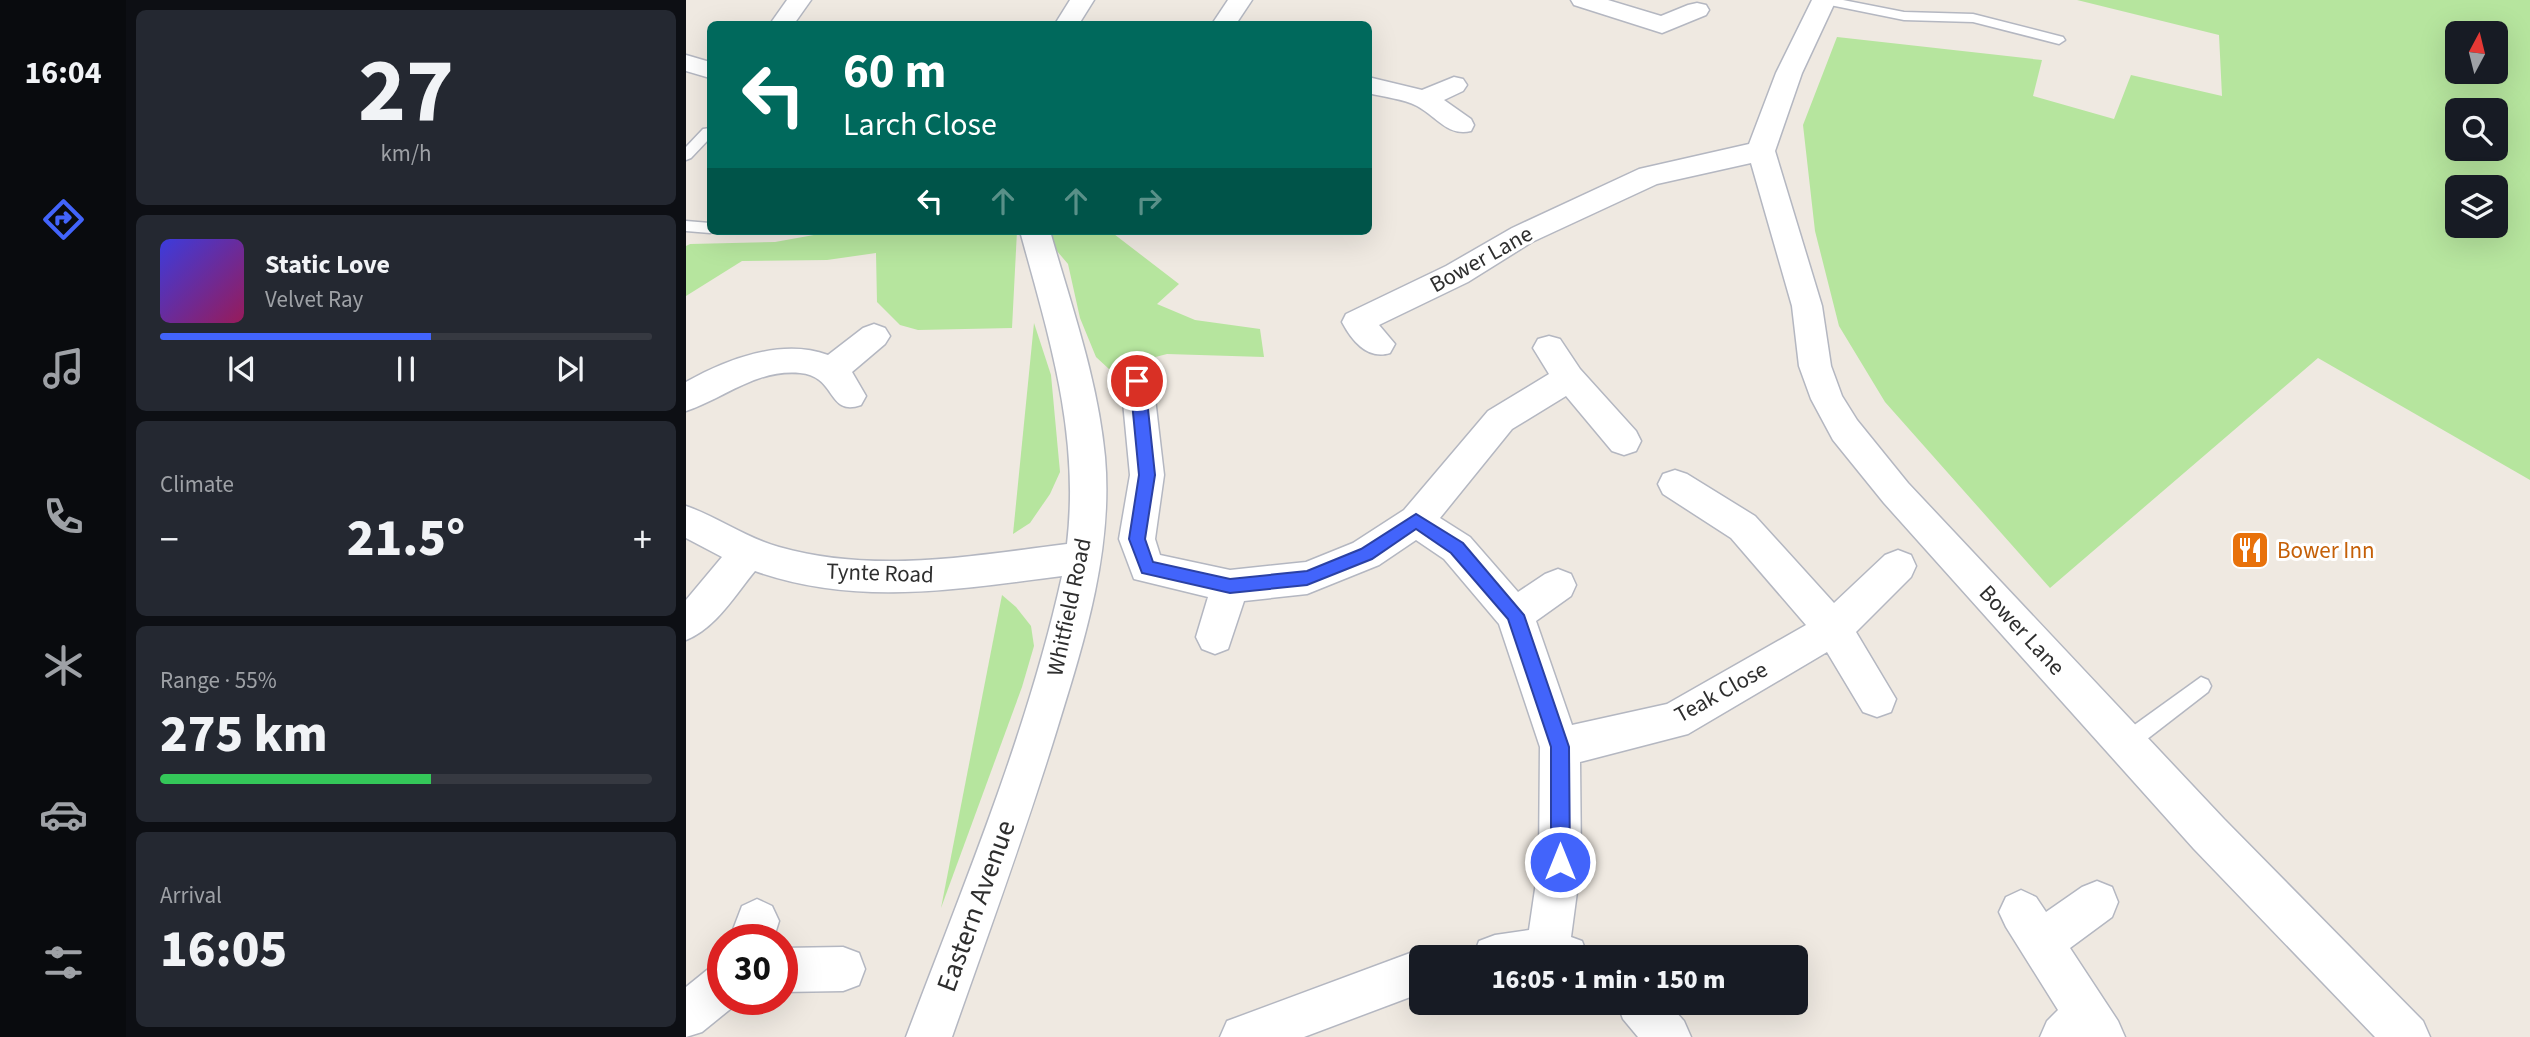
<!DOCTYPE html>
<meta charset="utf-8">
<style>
body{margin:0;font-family:"Source Sans 3",sans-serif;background:#242831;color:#f1f3f6;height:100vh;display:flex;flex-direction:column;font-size:26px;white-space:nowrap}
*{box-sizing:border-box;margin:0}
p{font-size:23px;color:#9ea1a6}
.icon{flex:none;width:38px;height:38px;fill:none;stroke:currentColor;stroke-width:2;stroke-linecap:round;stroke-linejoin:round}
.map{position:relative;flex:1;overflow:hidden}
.sheet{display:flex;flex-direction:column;gap:10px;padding:10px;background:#0d0f14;width:560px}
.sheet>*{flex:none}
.banner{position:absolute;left:21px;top:21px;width:665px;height:214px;border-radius:10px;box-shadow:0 7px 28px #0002;background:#00695c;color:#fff;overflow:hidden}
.needle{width:46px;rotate:7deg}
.tools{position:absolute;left:1759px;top:21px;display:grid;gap:14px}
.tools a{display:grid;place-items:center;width:63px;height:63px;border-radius:10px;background:#171b24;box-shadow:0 7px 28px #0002;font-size:35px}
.speed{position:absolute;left:21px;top:924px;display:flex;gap:14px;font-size:35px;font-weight:700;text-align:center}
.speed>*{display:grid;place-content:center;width:91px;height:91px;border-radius:50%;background:#171b24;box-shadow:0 7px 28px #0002;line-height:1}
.speed .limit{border:10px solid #d22;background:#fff;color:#111}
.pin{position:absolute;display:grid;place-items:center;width:60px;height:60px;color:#fff;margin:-30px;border:4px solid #fff;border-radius:50%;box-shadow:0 2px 7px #0007}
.me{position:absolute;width:77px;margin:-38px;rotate:0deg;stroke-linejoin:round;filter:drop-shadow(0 0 5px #0008)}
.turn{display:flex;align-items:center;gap:24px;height:147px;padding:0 21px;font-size:32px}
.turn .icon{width:91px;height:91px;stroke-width:2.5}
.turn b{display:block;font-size:49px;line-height:60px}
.lanes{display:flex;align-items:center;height:66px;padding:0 21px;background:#0003;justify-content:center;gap:35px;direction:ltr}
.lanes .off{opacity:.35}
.big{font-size:52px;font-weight:800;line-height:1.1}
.sheet .widget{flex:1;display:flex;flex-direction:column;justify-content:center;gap:10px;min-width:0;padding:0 24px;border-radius:10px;background:#242831}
.sheet .dial{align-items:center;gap:0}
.dial b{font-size:91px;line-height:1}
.song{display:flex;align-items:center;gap:21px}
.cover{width:84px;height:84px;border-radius:10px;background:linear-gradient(135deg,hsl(240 70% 55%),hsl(330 70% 35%))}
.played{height:7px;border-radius:4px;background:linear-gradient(90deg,#4264fb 55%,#363941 55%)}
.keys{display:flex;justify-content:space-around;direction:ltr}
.heat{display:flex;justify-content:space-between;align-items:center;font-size:38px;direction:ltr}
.charge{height:10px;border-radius:5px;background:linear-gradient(90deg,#34c759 55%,#363941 0)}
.trip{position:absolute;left:723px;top:945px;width:399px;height:70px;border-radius:10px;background:#171b24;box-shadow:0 7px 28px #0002;font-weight:800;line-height:70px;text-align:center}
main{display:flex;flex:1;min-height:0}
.dock{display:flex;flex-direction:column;width:126px;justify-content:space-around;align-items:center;background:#090b0e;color:#9ea1a6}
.dock .icon{width:49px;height:49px}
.dock .selected{color:#4264fb}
.dock b{font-size:32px;color:#f1f3f6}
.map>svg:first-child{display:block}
.green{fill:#b6e59e;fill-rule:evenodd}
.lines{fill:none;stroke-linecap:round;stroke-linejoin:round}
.lane-casing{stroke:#b4b7c1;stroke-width:3}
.street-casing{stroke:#b4b7c1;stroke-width:3}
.lane{fill:#fff;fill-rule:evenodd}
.street{fill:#fff;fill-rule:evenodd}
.route{fill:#4264fb;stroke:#2b41a3;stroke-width:2}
.labels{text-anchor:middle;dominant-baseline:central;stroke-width:6;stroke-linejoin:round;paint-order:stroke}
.street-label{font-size:23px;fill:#2e2e2e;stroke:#fff}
.food-label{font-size:23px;fill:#c56008;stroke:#fff;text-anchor:start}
.near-street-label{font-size:28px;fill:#2e2e2e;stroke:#fff}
</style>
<main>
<nav class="dock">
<b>16:04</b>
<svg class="icon selected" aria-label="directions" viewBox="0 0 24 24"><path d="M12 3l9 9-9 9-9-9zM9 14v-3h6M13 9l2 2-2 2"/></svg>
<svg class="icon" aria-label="music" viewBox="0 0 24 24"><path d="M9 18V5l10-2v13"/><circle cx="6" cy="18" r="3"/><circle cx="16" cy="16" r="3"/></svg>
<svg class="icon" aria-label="phone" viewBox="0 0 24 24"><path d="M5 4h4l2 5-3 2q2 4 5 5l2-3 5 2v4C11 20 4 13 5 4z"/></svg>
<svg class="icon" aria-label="climate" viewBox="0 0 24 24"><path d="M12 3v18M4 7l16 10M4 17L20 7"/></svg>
<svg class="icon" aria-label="car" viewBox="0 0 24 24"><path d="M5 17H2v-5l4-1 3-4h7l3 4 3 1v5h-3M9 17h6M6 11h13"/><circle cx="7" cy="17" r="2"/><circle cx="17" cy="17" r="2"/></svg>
<svg class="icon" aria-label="filters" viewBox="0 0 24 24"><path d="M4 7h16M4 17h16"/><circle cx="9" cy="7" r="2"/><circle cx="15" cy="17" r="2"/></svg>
</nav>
<section class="sheet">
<div class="widget dial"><b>27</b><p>km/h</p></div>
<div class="widget">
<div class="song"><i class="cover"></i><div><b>Static Love</b><p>Velvet Ray</p></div></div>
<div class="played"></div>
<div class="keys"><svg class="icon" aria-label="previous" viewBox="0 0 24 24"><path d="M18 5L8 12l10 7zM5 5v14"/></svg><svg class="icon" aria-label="pause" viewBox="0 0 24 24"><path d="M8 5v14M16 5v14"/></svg><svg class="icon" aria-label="next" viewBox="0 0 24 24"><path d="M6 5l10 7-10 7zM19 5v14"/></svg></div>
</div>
<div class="widget"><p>Climate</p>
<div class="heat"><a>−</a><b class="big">21.5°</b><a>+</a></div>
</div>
<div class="widget"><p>Range · 55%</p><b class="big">275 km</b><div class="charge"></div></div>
<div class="widget"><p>Arrival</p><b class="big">16:05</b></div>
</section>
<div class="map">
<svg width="1844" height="1037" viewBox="0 0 1844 1037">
<rect width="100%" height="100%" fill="#efe9e1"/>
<!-- green -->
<g class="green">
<path d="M1391,0H1844V480L1632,358L1364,588L1199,402L1153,326L1129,231L1117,125L1151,37L1356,60L1347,96L1428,119L1445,75L1536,96L1533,35ZM1810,33V72H1771V33ZM1810,110V149H1771V110ZM1810,187V226H1771V187Z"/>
<polygon points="150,231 331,231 326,328 232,330 214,325 191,302 190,253 141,260 56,261 0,296 0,246 4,244 89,242"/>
<polygon points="354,231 424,231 493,284 471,304 509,320 574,329 578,357 481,354 423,369 410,357 394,318 382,264"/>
<polygon points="348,323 365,375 374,472 364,494 344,523 327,534"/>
<polygon points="316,595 330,607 345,626 348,646 336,687 255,908"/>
</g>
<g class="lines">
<defs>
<g id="lane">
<polygon points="1133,0 1157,0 1218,12 1287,14 1377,37 1379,40 1373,44 1287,22 1218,20 1139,4"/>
<polygon points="24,128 24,138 5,158 0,160 0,147 17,129"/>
<polygon points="0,221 24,223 24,231 30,231 24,233 0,231"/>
<polygon points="1515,677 1522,680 1525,686 1522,692 1447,750 1440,753 1433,750 1430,743 1433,736"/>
</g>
<g id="street">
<polygon points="101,0 125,0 108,24 84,24"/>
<polygon points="384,0 408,0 393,24 369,24"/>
<polygon points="542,0 566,0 550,24 526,24"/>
<polygon points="885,0 922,0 975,16 1002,5 1011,3 1020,5 1023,10 1020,15 976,33 888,5"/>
<path d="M1126,0H1150L1116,73L1089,151L1136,306L1145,366L1156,396L1171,420L1222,483L1538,819L1737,1021L1744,1037H1689L1508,849L1198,503L1147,440L1125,399L1113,366L1106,306L1065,163L971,184L846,242L782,282L693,325L709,344L704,353C682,360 666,341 656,322L660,314L760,266L826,228L953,169L1063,144L1090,73Z"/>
<polygon points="0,55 24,62 24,78 0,71"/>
<path d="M682,77L736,90L768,77L777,79L781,85L777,91L758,100L785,119L788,125L785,131C762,137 750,116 731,106C718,99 698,97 682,93Z"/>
<path d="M334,231H364C385,305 412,380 419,457C427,549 399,639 372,726C340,831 302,934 266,1037H220C277,886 341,734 376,576C272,589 170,607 69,571C49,595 30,628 0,640V600L36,557L0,538V506C32,517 60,538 93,547C188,574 285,556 381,544C394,433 363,337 334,231Z"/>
<path d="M188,324L199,328L204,336L199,344L166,372L180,396L175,405C141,417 151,376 114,373C70,369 39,398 0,411V382C41,359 96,338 142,355L177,328Z"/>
<polygon points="863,336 874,339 894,369 950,431 955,441 950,451 938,455 926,451 880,396 826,429 754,518 784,537 832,592 859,574 872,569 885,574 890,585 885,596 850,621 886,725 981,704 1120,625 1045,538 977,494 972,484 977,474 989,470 1001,474 1069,516 1148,603 1199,555 1212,550 1225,555 1230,566 1225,577 1170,632 1210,699 1205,712 1191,717 1177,712 1141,652 1002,734 894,762 895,862 885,937 896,941 902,957 787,957 793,941 809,935 843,930 853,862 854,747 813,624 758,559 730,540 693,565 621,594 558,601 542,649 529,654 516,649 510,637 522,597 448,579 433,539 444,475 435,381 440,372 451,368 462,372 467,381 478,475 469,539 474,555 544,570 620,562 667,543 718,510 802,411 863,374 847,348 852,339"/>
<polygon points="1411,881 1426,887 1432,902 1426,917 1384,948 1432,1021 1439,1037 1354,1037 1361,1021 1372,1010 1320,927 1313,912 1320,897 1335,890 1350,897 1360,912 1396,887"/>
<polygon points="71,899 86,906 93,921 87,940 43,940 56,906"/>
<polygon points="157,947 173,953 179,969 173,985 157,991 96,992 96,948"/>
<polygon points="735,949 751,957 735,957 735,993 618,1037 534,1037 541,1021"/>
<polygon points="37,964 37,999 54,999 53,1002 16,1032 0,1037 0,987 21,970"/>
<polygon points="931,1003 982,1003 998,1021 1005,1037 952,1037 937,1019"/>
</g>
</defs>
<!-- lane casing -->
<use href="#lane" class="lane-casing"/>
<!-- street casing -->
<use href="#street" class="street-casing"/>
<!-- lane -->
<use href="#lane" class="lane"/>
<!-- street -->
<use href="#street" class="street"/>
</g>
<!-- route -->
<polygon class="route" points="451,375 459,381 469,475 459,539 467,562 544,579 621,571 675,549 730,514 777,543 838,615 883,747 884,862 881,868 874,871 868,868 865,862 865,747 822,619 765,553 730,529 686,559 621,585 544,593 456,573 443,539 453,475 444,381"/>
<!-- icons -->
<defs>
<symbol id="restaurant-square" viewBox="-11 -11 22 22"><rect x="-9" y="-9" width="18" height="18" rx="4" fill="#e8710a" stroke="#fff"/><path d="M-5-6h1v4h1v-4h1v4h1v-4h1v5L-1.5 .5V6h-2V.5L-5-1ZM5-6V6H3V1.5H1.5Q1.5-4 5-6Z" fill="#fff"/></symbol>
</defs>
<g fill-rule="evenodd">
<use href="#restaurant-square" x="1542" y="528" width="44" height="44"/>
</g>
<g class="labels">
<!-- street labels -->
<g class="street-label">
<text transform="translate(795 259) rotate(-29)">Bower Lane</text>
<text transform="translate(194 573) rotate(2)">Tynte Road</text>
<text transform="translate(383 607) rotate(-78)">Whitfield Road</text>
<text transform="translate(1336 630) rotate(47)">Bower Lane</text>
<text transform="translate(1035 692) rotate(-29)">Teak Close</text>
</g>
<!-- food labels -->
<g class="food-label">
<text x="1591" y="550">Bower Inn</text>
</g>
<!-- near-street labels -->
<g class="near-street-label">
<text transform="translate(290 906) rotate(-70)">Eastern Avenue</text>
</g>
</g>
</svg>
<div class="tools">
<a><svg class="needle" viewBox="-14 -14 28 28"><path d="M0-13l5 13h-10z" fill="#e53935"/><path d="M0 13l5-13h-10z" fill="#9ea1a6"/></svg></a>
<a><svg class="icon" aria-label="search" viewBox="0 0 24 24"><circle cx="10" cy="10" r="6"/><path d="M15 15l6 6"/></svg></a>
<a><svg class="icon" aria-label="layers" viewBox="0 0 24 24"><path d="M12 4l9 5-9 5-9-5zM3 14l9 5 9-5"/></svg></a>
</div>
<div class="speed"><div class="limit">30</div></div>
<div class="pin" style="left:451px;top:381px;background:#d93025"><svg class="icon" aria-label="arrive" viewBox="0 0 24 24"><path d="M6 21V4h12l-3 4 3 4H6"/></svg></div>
<svg class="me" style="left:874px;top:862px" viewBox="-20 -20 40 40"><circle r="17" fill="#4264fb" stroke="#fff" stroke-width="3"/><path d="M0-11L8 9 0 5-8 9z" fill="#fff"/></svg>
<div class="trip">16:05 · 1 min · 150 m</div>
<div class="banner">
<div class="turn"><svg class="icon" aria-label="left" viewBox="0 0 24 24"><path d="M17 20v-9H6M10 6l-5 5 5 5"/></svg><div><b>60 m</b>Larch Close</div></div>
<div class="lanes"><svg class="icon" aria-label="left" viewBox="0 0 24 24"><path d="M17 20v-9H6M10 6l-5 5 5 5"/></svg><svg class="icon off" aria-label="ahead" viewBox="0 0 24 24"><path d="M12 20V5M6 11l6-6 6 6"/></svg><svg class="icon off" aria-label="ahead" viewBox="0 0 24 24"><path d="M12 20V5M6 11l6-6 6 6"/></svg><svg class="icon off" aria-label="right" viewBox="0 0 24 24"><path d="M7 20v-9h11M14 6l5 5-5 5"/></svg></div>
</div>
</div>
</main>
